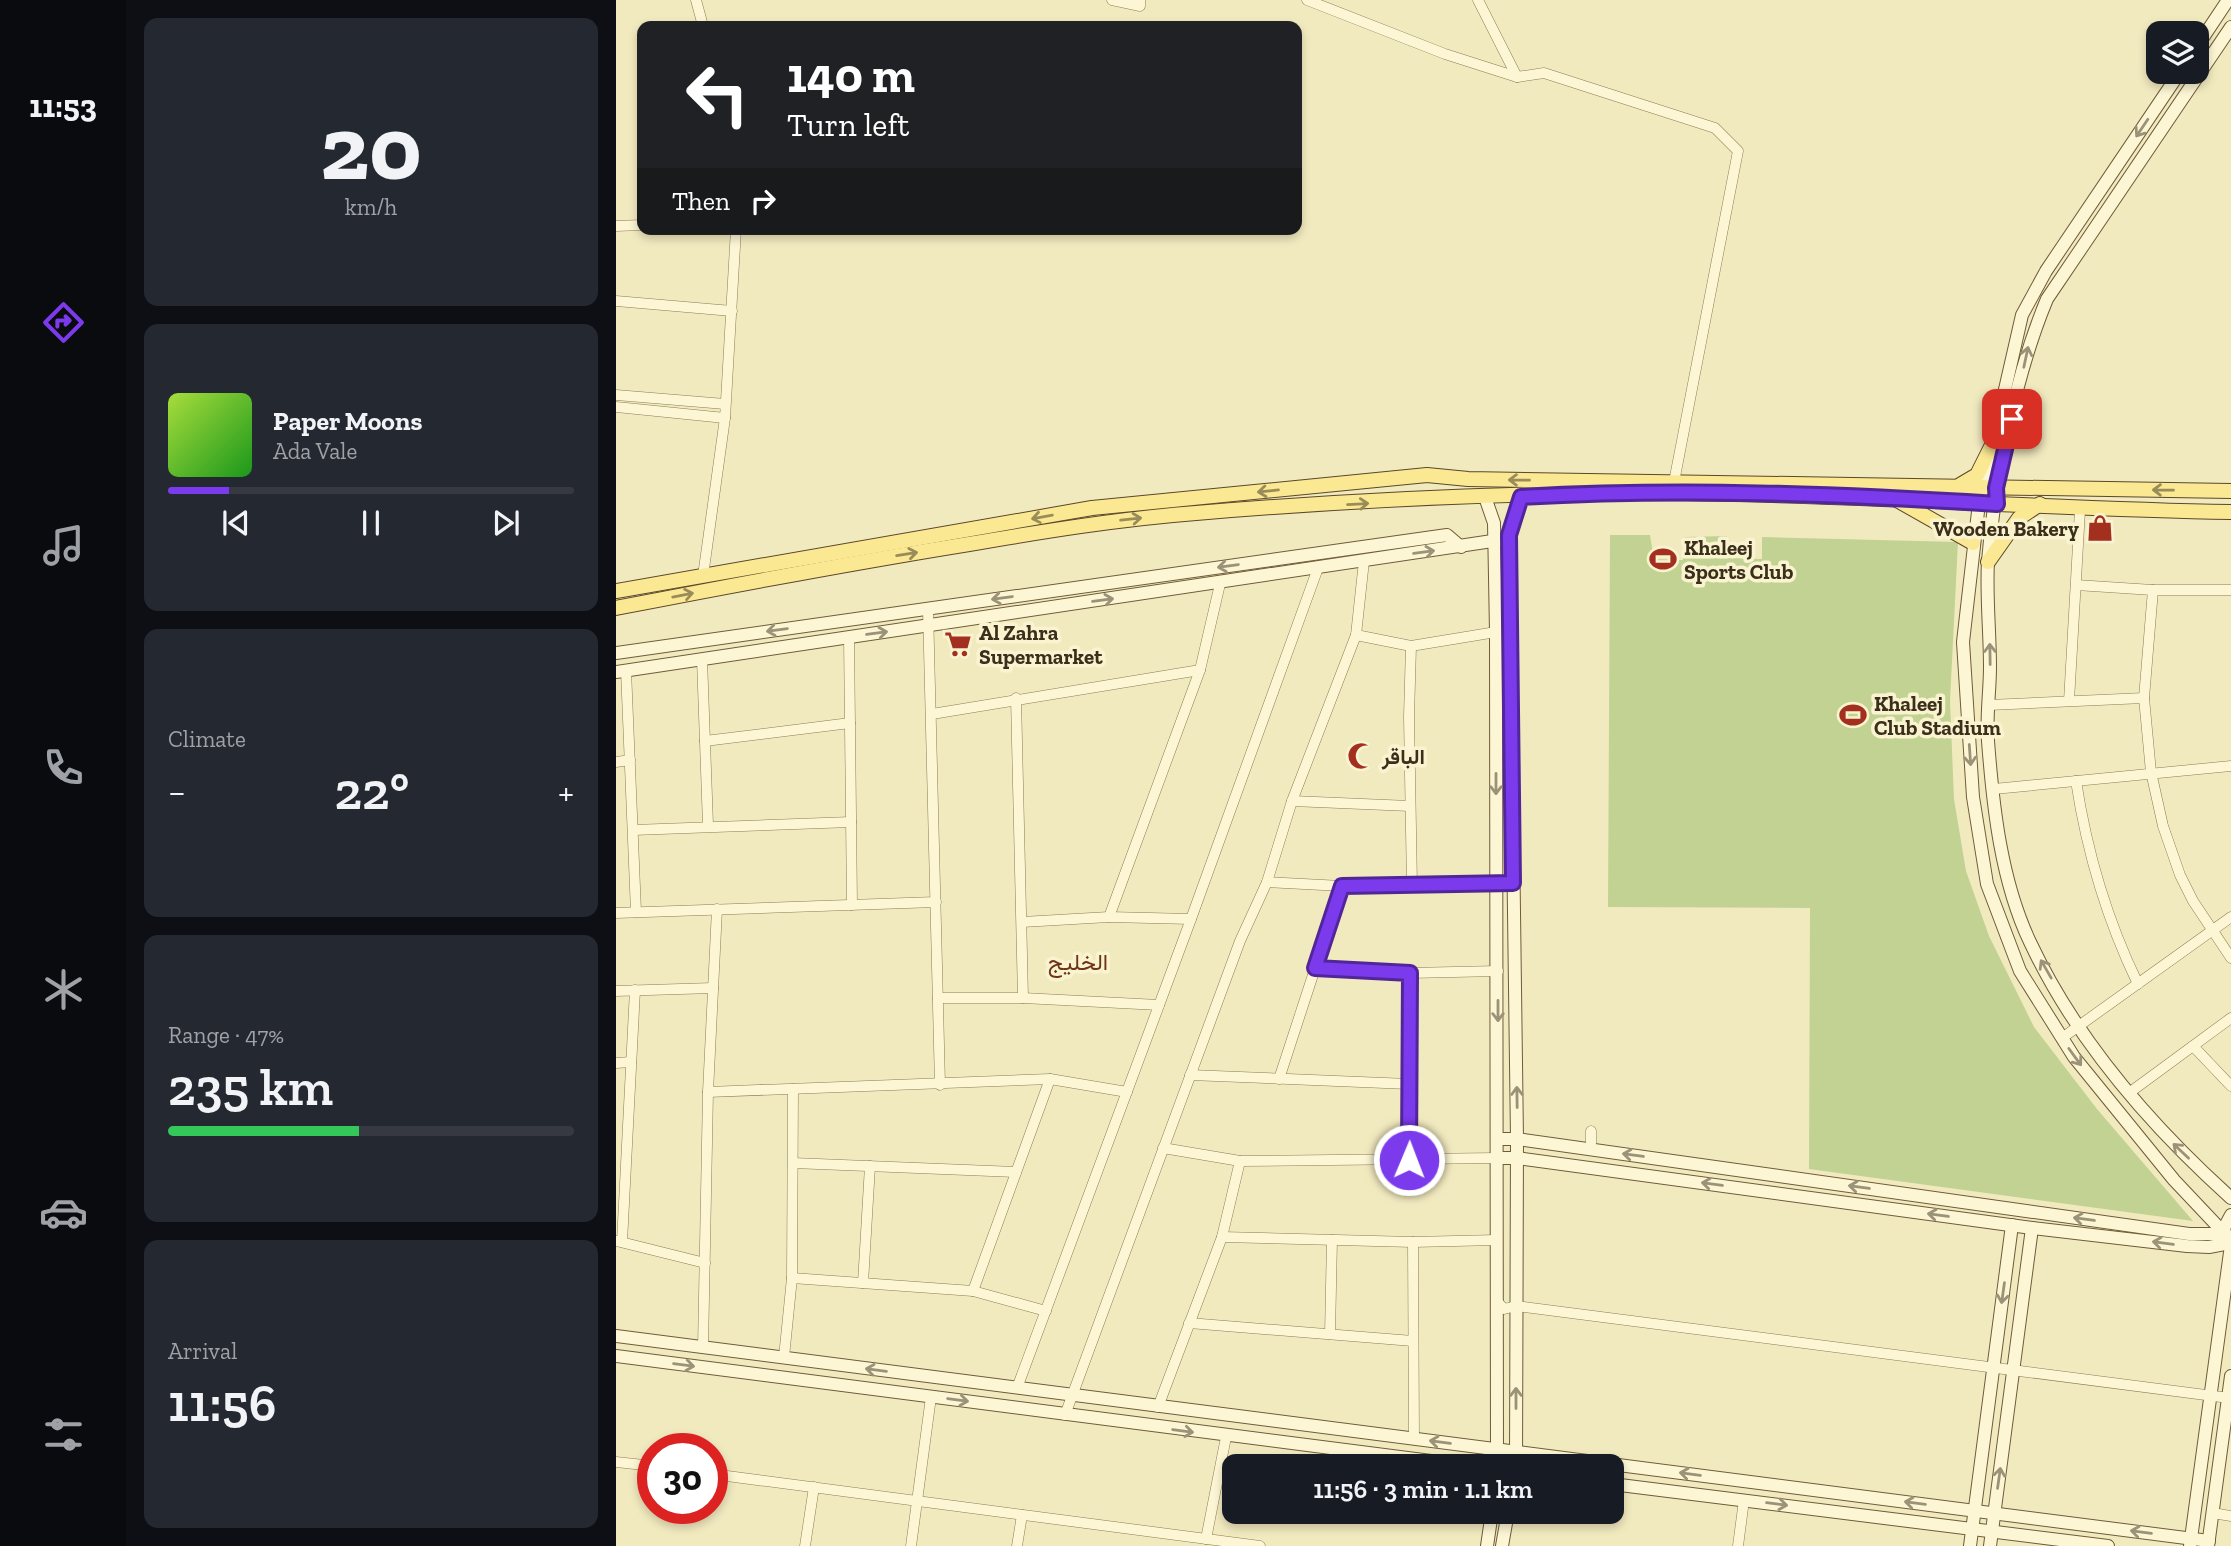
<!DOCTYPE html>
<meta charset="utf-8">
<style>
body{margin:0;font-family:"Zilla Slab",Vazirmatn,serif;background:#242831;color:#f1f3f6;height:100vh;display:flex;flex-direction:column;font-size:26px;white-space:nowrap}
*{box-sizing:border-box;margin:0}
p{font-size:23px;color:#9ea1a6}
.icon{flex:none;width:38px;height:38px;fill:none;stroke:currentColor;stroke-width:2;stroke-linecap:round;stroke-linejoin:round}
.map{position:relative;flex:1;overflow:hidden}
.side{display:flex;flex-direction:column;gap:18px;padding:18px;background:#0d0f14;width:490px}
.side>*{flex:none}
.top-card{position:absolute;left:21px;top:21px;width:665px;height:214px;border-radius:14px;box-shadow:0 4px 10px #0003;background:#202124;color:#fff;overflow:hidden}
.fabs{position:absolute;left:1530px;top:21px;display:grid;gap:14px}
.fabs a{display:grid;place-items:center;width:63px;height:63px;border-radius:14px;background:#171b24;box-shadow:0 4px 10px #0003;font-size:35px}
.speed{position:absolute;left:21px;top:1433px;display:flex;gap:14px;font-size:35px;font-weight:700;text-align:center}
.speed>*{display:grid;place-content:center;width:91px;height:91px;border-radius:50%;background:#171b24;box-shadow:0 4px 10px #0003;line-height:1}
.speed .limit{border:10px solid #d22;background:#fff;color:#111}
.pin{position:absolute;display:grid;place-items:center;width:60px;height:60px;color:#fff;margin:-30px;border-radius:14px;box-shadow:0 4px 10px #0006}
.me{position:absolute;width:77px;margin:-38px;rotate:1deg;stroke-linejoin:round;filter:drop-shadow(0 0 5px #0008)}
.turn{display:flex;align-items:center;gap:24px;height:147px;padding:0 35px;font-size:32px}
.turn .icon{width:91px;height:91px;stroke-width:2.5}
.turn b{display:block;font-size:49px;line-height:60px}
.then{display:flex;align-items:center;height:66px;padding:0 35px;background:#0003;gap:14px;font-size:26px}
.big{font-size:52px;font-weight:600;line-height:1.1}
.side .widget{flex:1;display:flex;flex-direction:column;justify-content:center;gap:10px;min-width:0;padding:0 24px;border-radius:14px;background:#242831}
.side .dial{align-items:center;gap:0}
.dial b{font-size:91px;line-height:1}
.song{display:flex;align-items:center;gap:21px}
.cover{width:84px;height:84px;border-radius:10px;background:linear-gradient(135deg,hsl(80 70% 55%),hsl(120 70% 35%))}
.played{height:7px;border-radius:4px;background:linear-gradient(90deg,#7c3aed 15%,#363941 15%)}
.keys{display:flex;justify-content:space-around;direction:ltr}
.heat{display:flex;justify-content:space-between;align-items:center;font-size:38px;direction:ltr}
.charge{height:10px;border-radius:5px;background:linear-gradient(90deg,#34c759 47%,#363941 0)}
.trip{position:absolute;left:606px;top:1454px;width:402px;height:70px;border-radius:14px;background:#171b24;box-shadow:0 4px 10px #0003;font-weight:600;line-height:70px;text-align:center}
main{display:flex;flex:1;min-height:0}
.dock{display:flex;flex-direction:column;width:126px;justify-content:space-around;align-items:center;background:#090b0e;color:#9ea1a6}
.dock .icon{width:49px;height:49px}
.dock .current{color:#7c3aed}
.dock b{font-size:32px;color:#f1f3f6}
.map>svg:first-child{display:block}
.green{fill:#c2d292}
.lines{fill:none;stroke-linecap:round;stroke-linejoin:round}
.street-casing{stroke:#8d7b55;stroke-width:11}
.secondary-casing{stroke:#6f5b39;stroke-width:14}
.primary-casing{stroke:#5b472a;stroke-width:16}
.street{stroke:#fcf6d4;stroke-width:10}
.secondary{stroke:#fcf6d4;stroke-width:12}
.primary{stroke:#fae893;stroke-width:14}
.oneway{stroke:#9c9278}
.oneway2{stroke:#9a8c58}
.route-casing{stroke:#51269a;stroke-width:18}
.route{stroke:#7c3aed;stroke-width:12}
.labels{text-anchor:middle;dominant-baseline:central;stroke-width:7;stroke-linejoin:round;paint-order:stroke}
.poi-label{font-size:21px;font-weight:bold;fill:#3b2f1c;stroke:#f9f3d0;text-anchor:start}
.neighbourhood-label{font-size:23px;fill:#6d3416;stroke:#f9f3d0}
</style>
<main>
<nav class="dock">
<b>11:53</b>
<svg class="icon current" aria-label="directions" viewBox="0 0 24 24"><path d="M12 3l9 9-9 9-9-9zM9 14v-3h6M13 9l2 2-2 2"/></svg>
<svg class="icon" aria-label="music" viewBox="0 0 24 24"><path d="M9 18V5l10-2v13"/><circle cx="6" cy="18" r="3"/><circle cx="16" cy="16" r="3"/></svg>
<svg class="icon" aria-label="phone" viewBox="0 0 24 24"><path d="M5 4h4l2 5-3 2q2 4 5 5l2-3 5 2v4C11 20 4 13 5 4z"/></svg>
<svg class="icon" aria-label="climate" viewBox="0 0 24 24"><path d="M12 3v18M4 7l16 10M4 17L20 7"/></svg>
<svg class="icon" aria-label="car" viewBox="0 0 24 24"><path d="M5 17H2v-5l4-1 3-4h7l3 4 3 1v5h-3M9 17h6M6 11h13"/><circle cx="7" cy="17" r="2"/><circle cx="17" cy="17" r="2"/></svg>
<svg class="icon" aria-label="filters" viewBox="0 0 24 24"><path d="M4 7h16M4 17h16"/><circle cx="9" cy="7" r="2"/><circle cx="15" cy="17" r="2"/></svg>
</nav>
<section class="side">
<div class="widget dial"><b>20</b><p>km/h</p></div>
<div class="widget">
<div class="song"><i class="cover"></i><div><b>Paper Moons</b><p>Ada Vale</p></div></div>
<div class="played"></div>
<div class="keys"><svg class="icon" aria-label="previous" viewBox="0 0 24 24"><path d="M18 5L8 12l10 7zM5 5v14"/></svg><svg class="icon" aria-label="pause" viewBox="0 0 24 24"><path d="M8 5v14M16 5v14"/></svg><svg class="icon" aria-label="next" viewBox="0 0 24 24"><path d="M6 5l10 7-10 7zM19 5v14"/></svg></div>
</div>
<div class="widget"><p>Climate</p>
<div class="heat"><a>−</a><b class="big">22°</b><a>+</a></div>
</div>
<div class="widget"><p>Range · 47%</p><b class="big">235 km</b><div class="charge"></div></div>
<div class="widget"><p>Arrival</p><b class="big">11:56</b></div>
</section>
<div class="map">
<svg width="1615" height="1546" viewBox="0 0 1615 1546">
<rect width="100%" height="100%" fill="#f2eabf"/>
<!-- green -->
<polygon class="green" points="994,535 1034,535 1038,559 1067,560 1068,537 1111,536 1113,558 1146,559 1146,537 1342,542 1334,701 1338,799 1350,871 1373,936 1418,1027 1481,1109 1577,1221 1193,1169 1194,908 992,907"/>
<g class="lines">
<defs>
<g id="street">
<polyline points="80,0 87,26"/>
<polyline points="496,0 524,6 524,0"/>
<polyline points="691,0 829,54 901,77 928,73 1099,128 1122,151 1058,482"/>
<polyline points="862,0 901,77"/>
<polyline points="0,226 26,225"/>
<polyline points="0,301 116,311"/>
<polyline points="0,395 109,404"/>
<polyline points="0,407 109,418"/>
<polyline points="87,576 109,418 120,229"/>
<polyline points="1460,585 1537,590"/>
<polyline points="1615,590 1537,590 1528,698 1535,772 1547,826 1564,875 1577,901 1615,958"/>
<polyline points="312,609 324,1085"/>
<polyline points="740,635 795,646 880,632"/>
<polyline points="233,637 236,905"/>
<polyline points="795,646 793,717 796,886"/>
<polyline points="86,659 92,825"/>
<polyline points="10,670 20,912"/>
<polyline points="400,698 407,998"/>
<polyline points="1453,701 1464,510"/>
<polyline points="1373,705 1528,698"/>
<polyline points="316,714 584,670"/>
<polyline points="89,741 234,723"/>
<polyline points="0,762 14,760"/>
<path d="M1460,781C1471,853 1490,918 1522,984"/>
<polyline points="1378,789 1615,766"/>
<polyline points="676,801 794,806"/>
<polyline points="17,830 235,822"/>
<polyline points="651,882 726,886 897,883"/>
<polyline points="0,913 320,902"/>
<polyline points="493,917 584,670 604,584"/>
<polyline points="406,922 493,917 575,919"/>
<polyline points="699,968 794,973 882,971"/>
<polyline points="0,991 97,988"/>
<polyline points="322,998 407,998 543,1005"/>
<polyline points="1446,1038 1615,917"/>
<polyline points="1577,1046 1615,1086"/>
<polyline points="0,1063 15,1062"/>
<polyline points="574,1075 793,1084"/>
<polyline points="663,1079 726,886"/>
<polyline points="92,1092 434,1079 511,1092"/>
<polyline points="1513,1093 1615,1018"/>
<polyline points="547,1148 624,1161 881,1158"/>
<polyline points="975,1149 975,1131"/>
<polyline points="793,1160 794,973"/>
<polyline points="177,1163 400,1172"/>
<polyline points="606,1237 797,1242 881,1240"/>
<polyline points="1,1241 89,1263"/>
<polyline points="6,1242 19,990"/>
<polyline points="797,1242 798,1439"/>
<polyline points="176,1278 357,1291 430,1311"/>
<polyline points="247,1283 254,1166"/>
<polyline points="357,1291 434,1079"/>
<polyline points="880,1300 888,1309 900,1306 1613,1398"/>
<polyline points="573,1323 797,1341"/>
<polyline points="714,1334 716,1240"/>
<polyline points="87,1348 92,1092 101,909"/>
<polyline points="168,1357 176,1278 177,1089"/>
<polyline points="401,1388 575,919 702,568"/>
<polyline points="542,1407 606,1237 624,1161"/>
<polyline points="449,1415 624,941 651,882 676,801 740,635 748,561"/>
<polyline points="0,1462 37,1466"/>
<polyline points="96,1474 644,1546"/>
<polyline points="1597,1513 1615,1516"/>
<polyline points="590,1539 610,1437"/>
<polyline points="189,1546 198,1487"/>
<polyline points="295,1546 315,1397"/>
<polyline points="401,1546 406,1515"/>
<polyline points="1122,1546 1128,1500"/>
</g>
<g id="secondary">
<path d="M1615,27L1431,299C1399,376 1379,478 1372,561C1370,596 1374,632 1374,667C1374,691 1370,716 1372,741C1377,807 1385,881 1414,942C1460,1040 1535,1126 1615,1198"/>
<polyline points="1580,48 1612,0"/>
<polyline points="1564,72 1430,271 1406,315 1363,503 1347,642 1357,797 1371,884 1404,971 1458,1057 1558,1180 1609,1234"/>
<polyline points="869,497 878,523 880,632 881,1466"/>
<polyline points="0,653 831,535 845,547"/>
<polyline points="0,672 883,540"/>
<polyline points="881,1139 901,1139 1573,1234 1609,1234"/>
<polyline points="881,1158 901,1158 1416,1228 1571,1246 1593,1247 1615,1243"/>
<polyline points="1610,1237 1608,1228 1615,1215"/>
<polyline points="0,1336 1593,1541"/>
<polyline points="0,1356 854,1466"/>
<polyline points="900,1466 901,1139 893,535 905,497"/>
<polyline points="996,1484 1492,1546"/>
<polyline points="871,1546 876,1512"/>
<polyline points="886,1546 892,1512"/>
<polyline points="1354,1546 1396,1225"/>
<polyline points="1374,1546 1416,1228"/>
<polyline points="1574,1546 1615,1245"/>
<polyline points="1592,1546 1615,1376"/>
</g>
<g id="primary">
<polyline points="1344,485 1361,475 1378,441"/>
<polyline points="1281,500 1357,543"/>
<polyline points="1372,562 1403,518 1424,504"/>
<polyline points="0,591 476,508 811,475 852,479 1615,491"/>
<path d="M0,608C118,585 235,563 353,544C429,531 503,519 580,513C736,500 895,492 1052,493C1240,494 1427,509 1615,512"/>
</g>
</defs>
<!-- street casing -->
<use href="#street" class="street-casing"/>
<!-- secondary casing -->
<use href="#secondary" class="secondary-casing"/>
<!-- primary casing -->
<use href="#primary" class="primary-casing"/>
<!-- street -->
<use href="#street" class="street"/>
<!-- secondary -->
<use href="#secondary" class="secondary"/>
<!-- primary -->
<use href="#primary" class="primary"/>
</g>
<!-- one-way arrows -->
<defs><path id="oneway-shaft" d="M-6 0H5M1.5-3L5.5 0L1.5 3" fill="none" stroke-width="1.6" stroke-linecap="round" stroke-linejoin="round" transform="scale(1.75)"/></defs>
<g class="oneway">
<use href="#oneway-shaft" transform="translate(1526 128) rotate(124)"/>
<use href="#oneway-shaft" transform="translate(1410 357) rotate(-78)"/>
<use href="#oneway-shaft" transform="translate(808 552) rotate(-8)"/>
<use href="#oneway-shaft" transform="translate(612 566) rotate(172)"/>
<use href="#oneway-shaft" transform="translate(386 598) rotate(172)"/>
<use href="#oneway-shaft" transform="translate(487 600) rotate(-8)"/>
<use href="#oneway-shaft" transform="translate(161 630) rotate(172)"/>
<use href="#oneway-shaft" transform="translate(261 633) rotate(-8)"/>
<use href="#oneway-shaft" transform="translate(1374 654) rotate(-91)"/>
<use href="#oneway-shaft" transform="translate(1354 755) rotate(86)"/>
<use href="#oneway-shaft" transform="translate(880 784) rotate(90)"/>
<use href="#oneway-shaft" transform="translate(1430 969) rotate(-120)"/>
<use href="#oneway-shaft" transform="translate(882 1011) rotate(90)"/>
<use href="#oneway-shaft" transform="translate(1459 1057) rotate(54)"/>
<use href="#oneway-shaft" transform="translate(901 1097) rotate(-91)"/>
<use href="#oneway-shaft" transform="translate(1565 1151) rotate(-137)"/>
<use href="#oneway-shaft" transform="translate(1017 1155) rotate(-172)"/>
<use href="#oneway-shaft" transform="translate(1096 1184) rotate(-172)"/>
<use href="#oneway-shaft" transform="translate(1243 1187) rotate(-172)"/>
<use href="#oneway-shaft" transform="translate(1322 1215) rotate(-172)"/>
<use href="#oneway-shaft" transform="translate(1468 1219) rotate(-172)"/>
<use href="#oneway-shaft" transform="translate(1547 1243) rotate(-173)"/>
<use href="#oneway-shaft" transform="translate(1387 1293) rotate(98)"/>
<use href="#oneway-shaft" transform="translate(68 1365) rotate(7)"/>
<use href="#oneway-shaft" transform="translate(260 1370) rotate(-173)"/>
<use href="#oneway-shaft" transform="translate(900 1398) rotate(-90)"/>
<use href="#oneway-shaft" transform="translate(342 1400) rotate(8)"/>
<use href="#oneway-shaft" transform="translate(567 1431) rotate(8)"/>
<use href="#oneway-shaft" transform="translate(824 1442) rotate(-173)"/>
<use href="#oneway-shaft" transform="translate(1074 1474) rotate(-173)"/>
<use href="#oneway-shaft" transform="translate(1383 1478) rotate(-82)"/>
<use href="#oneway-shaft" transform="translate(1299 1503) rotate(-173)"/>
<use href="#oneway-shaft" transform="translate(1161 1504) rotate(7)"/>
<use href="#oneway-shaft" transform="translate(1525 1532) rotate(-173)"/>
</g>
<g class="oneway2">
<use href="#oneway-shaft" transform="translate(903 480) rotate(-179)"/>
<use href="#oneway-shaft" transform="translate(1547 490) rotate(-179)"/>
<use href="#oneway-shaft" transform="translate(652 491) rotate(174)"/>
<use href="#oneway-shaft" transform="translate(742 504) rotate(-3)"/>
<use href="#oneway-shaft" transform="translate(426 517) rotate(170)"/>
<use href="#oneway-shaft" transform="translate(515 519) rotate(-6)"/>
<use href="#oneway-shaft" transform="translate(291 554) rotate(-9)"/>
<use href="#oneway-shaft" transform="translate(67 595) rotate(-11)"/>
</g>
<g class="lines">
<defs>
<path id="route" d="M793,1160L794,973L699,968L726,886L897,883L893,535L905,497C1063,488 1222,494 1381,504L1380,488L1396,419"/>
</defs>
<!-- route casing -->
<use href="#route" class="route-casing"/>
<!-- route -->
<use href="#route" class="route"/>
</g>
<!-- icons -->
<defs>
<symbol id="shop-bare" viewBox="-9 -9 18 18"><path d="M-5-2.5h2.3a2.7 3.5 0 0 1 5.4 0H5L5.5 6h-11ZM-1.5-2.5h3a1.5 2.3 0 0 0-3 0Z" fill="#a32f1f" stroke="#f9f3d0" stroke-width="2.5" paint-order="stroke"/></symbol>
<symbol id="stadium-bare" viewBox="-9 -9 18 18"><path d="M0-5a6.5 5 0 1 0 0 10a6.5 5 0 1 0 0-10ZM-3.5-1.8h7v3.6h-7Z" fill="#a32f1f" stroke="#f9f3d0" stroke-width="2.5" paint-order="stroke"/></symbol>
<symbol id="supermarket-bare" viewBox="-9 -9 18 18"><path d="M-6-5.5h2.5l.6 2H6L4.5 2H-2.5L-4.4-4H-6ZM-1.5 3.2a1.3 1.3 0 1 0 .1 0ZM3 3.2a1.3 1.3 0 1 0 .1 0Z" fill="#a32f1f" stroke="#f9f3d0" stroke-width="2.5" paint-order="stroke"/></symbol>
<symbol id="mosque-bare" viewBox="-9 -9 18 18"><path d="M3.5-4.9A6 6 0 1 0 3.5 4.9A5 5 0 1 1 3.5-4.9Z" fill="#a32f1f" stroke="#f9f3d0" stroke-width="2.5" paint-order="stroke"/></symbol>
</defs>
<g fill-rule="evenodd">
<use href="#shop-bare" x="1465" y="509" width="38" height="38"/>
<use href="#stadium-bare" x="1028" y="540" width="38" height="38"/>
<use href="#supermarket-bare" x="323" y="625" width="38" height="38"/>
<use href="#stadium-bare" x="1218" y="696" width="38" height="38"/>
<use href="#mosque-bare" x="726" y="737" width="38" height="38"/>
</g>
<g class="labels">
<!-- poi labels -->
<g class="poi-label">
<text x="1463" y="528" text-anchor="end">Wooden Bakery</text>
<text x="1068" y="547">Khaleej<tspan x="1068" dy="24">Sports Club</tspan></text>
<text x="363" y="632">Al Zahra<tspan x="363" dy="24">Supermarket</tspan></text>
<text x="1258" y="703">Khaleej<tspan x="1258" dy="24">Club Stadium</tspan></text>
<text x="766" y="756">الباقر</text>
</g>
<!-- neighbourhood labels -->
<g class="neighbourhood-label">
<text x="462" y="962">الخليج</text>
</g>
</g>
</svg>
<div class="fabs">
<a><svg class="icon" aria-label="layers" viewBox="0 0 24 24"><path d="M12 4l9 5-9 5-9-5zM3 14l9 5 9-5"/></svg></a>
</div>
<div class="speed"><div class="limit">30</div></div>
<div class="pin" style="left:1396px;top:419px;background:#d93025"><svg class="icon" aria-label="arrive" viewBox="0 0 24 24"><path d="M6 21V4h12l-3 4 3 4H6"/></svg></div>
<svg class="me" style="left:793px;top:1160px" viewBox="-20 -20 40 40"><circle r="17" fill="#7c3aed" stroke="#fff" stroke-width="3"/><path d="M0-11L8 9 0 5-8 9z" fill="#fff"/></svg>
<div class="trip">11:56 · 3 min · 1.1 km</div>
<div class="top-card">
<div class="turn"><svg class="icon" aria-label="left" viewBox="0 0 24 24"><path d="M17 20v-9H6M10 6l-5 5 5 5"/></svg><div><b>140 m</b>Turn left</div></div>
<div class="then">Then<svg class="icon" aria-label="right" viewBox="0 0 24 24"><path d="M7 20v-9h11M14 6l5 5-5 5"/></svg></div>
</div>
</div>
</main>
